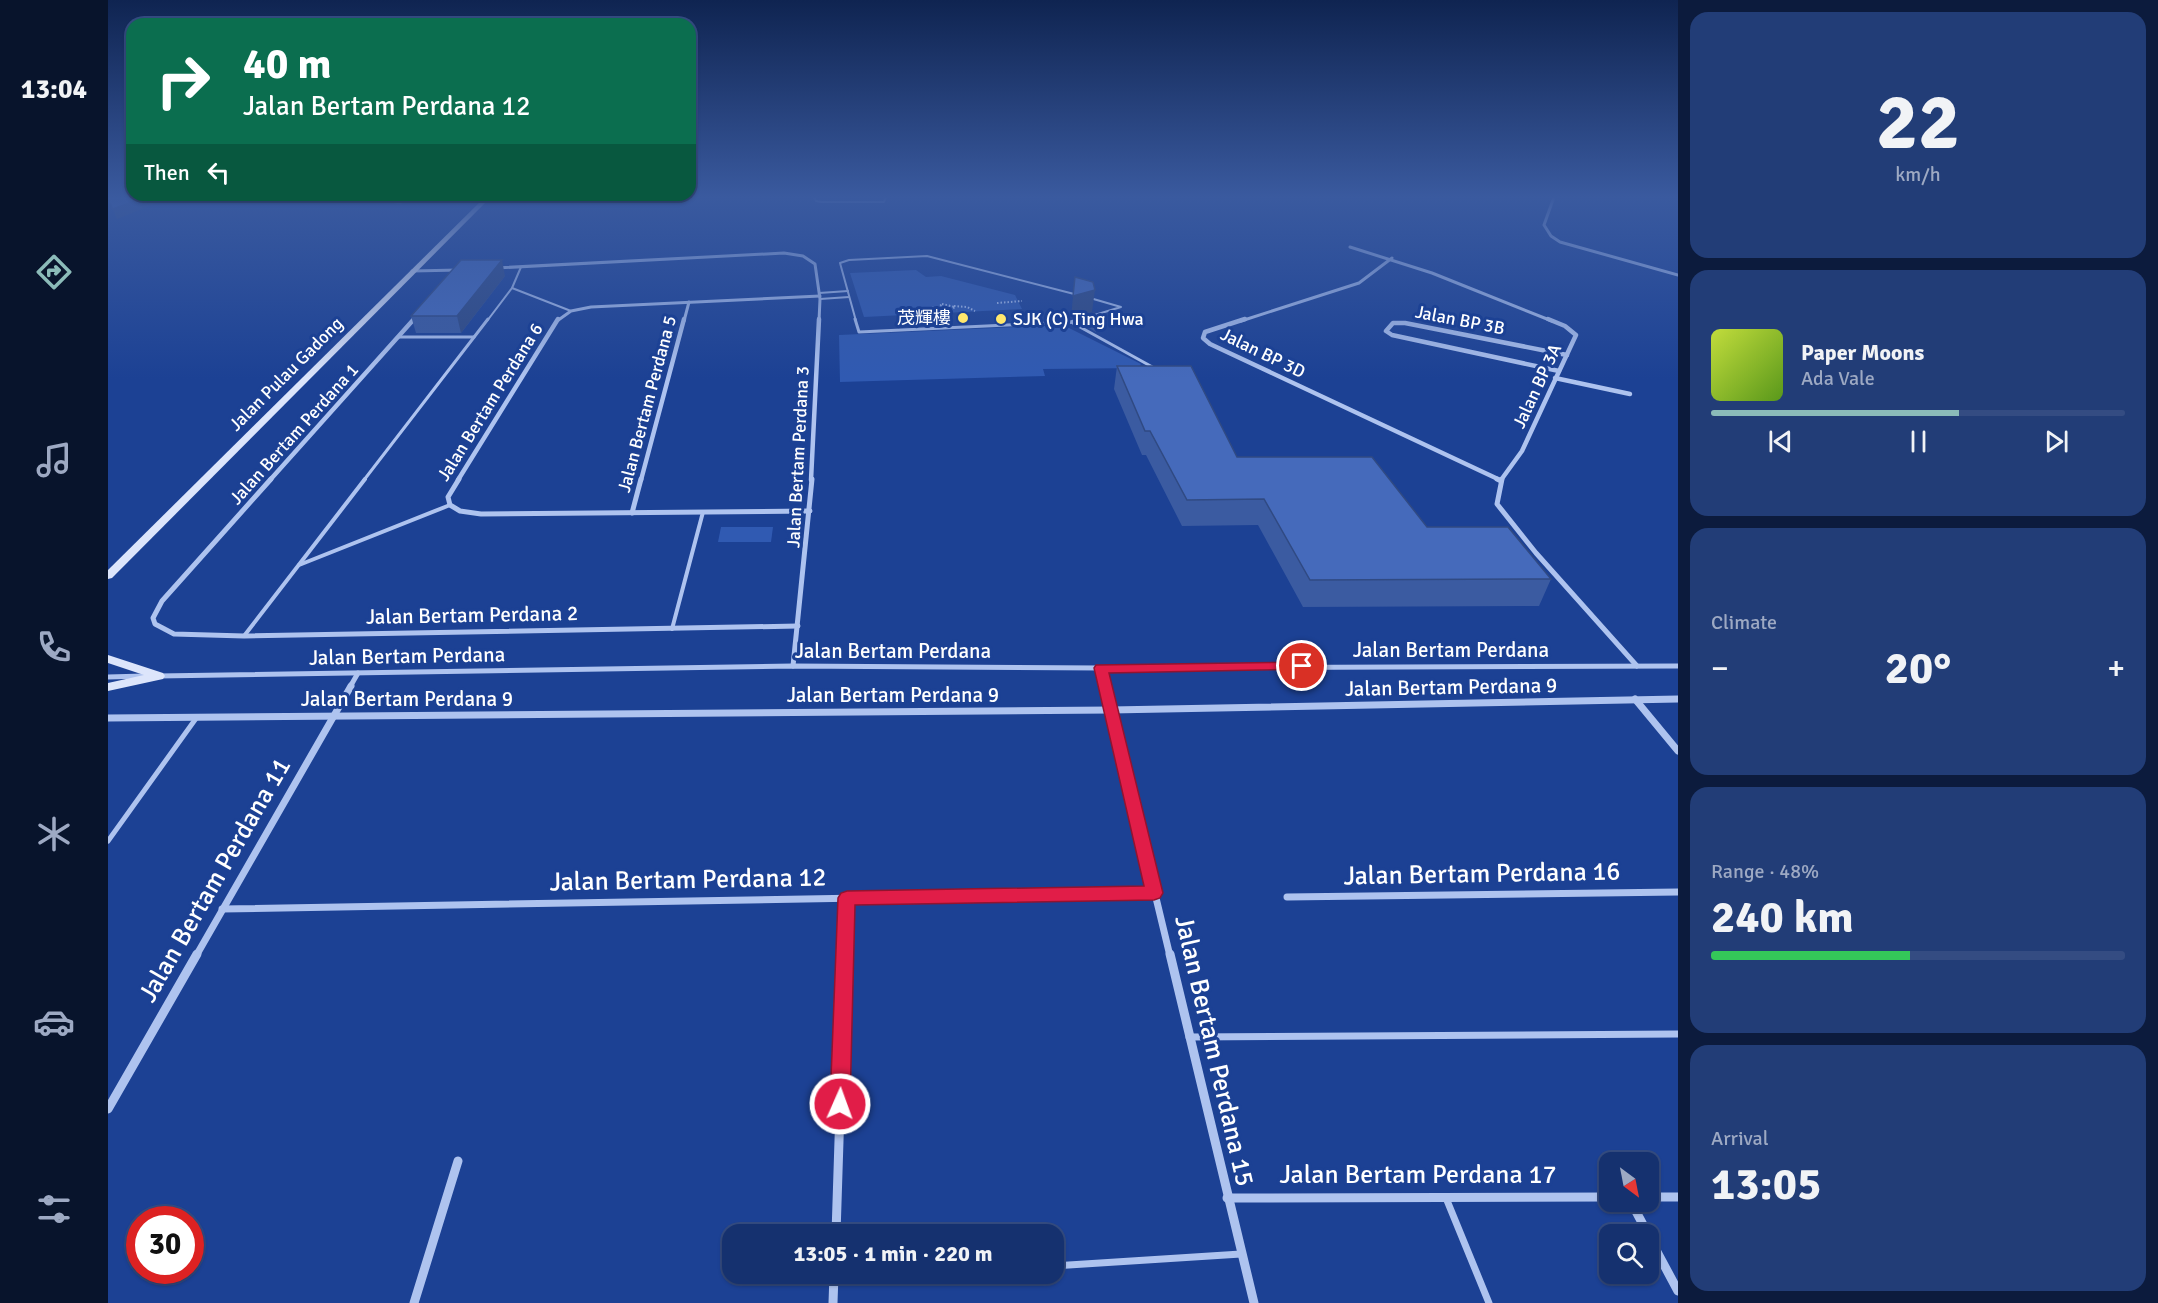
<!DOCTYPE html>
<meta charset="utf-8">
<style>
body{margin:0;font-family:Signika,"Noto Sans SC",sans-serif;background:#223d77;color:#f1f3f6;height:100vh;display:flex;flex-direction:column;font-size:22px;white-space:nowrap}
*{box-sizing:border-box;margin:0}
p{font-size:20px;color:#9da9c3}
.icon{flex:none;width:33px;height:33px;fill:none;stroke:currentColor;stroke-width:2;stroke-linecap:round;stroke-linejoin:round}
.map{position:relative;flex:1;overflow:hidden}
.sheet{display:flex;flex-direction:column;gap:12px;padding:12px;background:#0c1b3d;width:480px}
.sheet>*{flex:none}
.guide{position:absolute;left:18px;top:18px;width:570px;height:183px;border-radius:18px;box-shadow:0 2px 4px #0004,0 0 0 2px #344c82;background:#0b6e4f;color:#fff;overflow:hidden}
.needle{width:39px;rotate:148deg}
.tools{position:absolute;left:1491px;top:1152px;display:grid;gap:12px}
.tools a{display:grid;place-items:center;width:60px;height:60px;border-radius:12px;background:#15316f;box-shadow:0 2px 4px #0004,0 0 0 2px #344c82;font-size:30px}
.speed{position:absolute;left:18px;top:1206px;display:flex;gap:12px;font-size:30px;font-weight:700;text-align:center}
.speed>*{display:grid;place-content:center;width:78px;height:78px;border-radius:50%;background:#15316f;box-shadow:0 2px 4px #0004,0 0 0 2px #344c82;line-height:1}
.speed .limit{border:9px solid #d22;background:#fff;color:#111}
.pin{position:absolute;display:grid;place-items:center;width:51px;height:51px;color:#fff;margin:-26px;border:3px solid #fff;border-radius:50%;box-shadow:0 2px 6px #0007}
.me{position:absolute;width:66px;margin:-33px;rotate:2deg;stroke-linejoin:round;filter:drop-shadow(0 0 4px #0008)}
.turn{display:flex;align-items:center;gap:21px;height:126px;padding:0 18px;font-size:27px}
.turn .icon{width:78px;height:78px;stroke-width:2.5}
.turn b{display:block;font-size:42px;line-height:51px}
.then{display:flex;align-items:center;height:57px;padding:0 18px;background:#0003;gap:12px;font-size:22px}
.big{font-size:45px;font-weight:700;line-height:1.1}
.sheet .card{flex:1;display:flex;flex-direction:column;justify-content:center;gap:9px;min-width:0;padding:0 21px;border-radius:18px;background:#223d77}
.sheet .dial{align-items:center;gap:0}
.dial b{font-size:78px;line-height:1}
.song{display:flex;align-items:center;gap:18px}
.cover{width:72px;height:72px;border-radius:9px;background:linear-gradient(135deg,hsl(70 70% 55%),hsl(90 70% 35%))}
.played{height:6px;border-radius:3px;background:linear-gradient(90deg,#8bbbb9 60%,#344c82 60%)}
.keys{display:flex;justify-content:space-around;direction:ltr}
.heat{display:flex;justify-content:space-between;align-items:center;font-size:33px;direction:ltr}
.charge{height:9px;border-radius:4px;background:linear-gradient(90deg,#34c759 48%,#344c82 0)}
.trip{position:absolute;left:614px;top:1224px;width:342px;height:60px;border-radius:18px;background:#15316f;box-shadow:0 2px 4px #0004,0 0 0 2px #344c82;font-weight:700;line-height:60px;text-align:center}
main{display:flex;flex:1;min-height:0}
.dock{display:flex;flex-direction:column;width:108px;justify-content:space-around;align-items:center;background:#08142c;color:#9da9c3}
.dock .icon{width:42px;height:42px}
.dock .active{color:#8bbbb9}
.dock b{font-size:27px;color:#f1f3f6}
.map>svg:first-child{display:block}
.green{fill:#305ab2}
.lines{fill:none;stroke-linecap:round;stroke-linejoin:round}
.path{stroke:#aec3ef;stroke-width:2;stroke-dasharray:1.5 2;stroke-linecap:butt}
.service-far4{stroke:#aec3ef;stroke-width:2}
.service-far3{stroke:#aec3ef;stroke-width:3}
.service-far2{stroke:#aec3ef;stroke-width:4}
.service-far1{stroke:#aec3ef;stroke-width:5}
.service{stroke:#aec3ef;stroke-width:7}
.minor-far4{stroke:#aec3ef;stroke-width:3}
.minor-far3{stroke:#aec3ef;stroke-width:4.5}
.minor-far2{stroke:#aec3ef;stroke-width:5}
.minor-far1{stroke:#aec3ef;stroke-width:7}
.minor{stroke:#aec3ef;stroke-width:9}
.secondary{fill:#dce5fb;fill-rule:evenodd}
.wall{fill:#3b5ba1}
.shaded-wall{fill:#304a83}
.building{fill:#456abb;stroke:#304a83;stroke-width:1.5}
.route{fill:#e11d48;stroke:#92132f;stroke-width:1.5}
.poi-dot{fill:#ffe76d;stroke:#1c4194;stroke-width:2}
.labels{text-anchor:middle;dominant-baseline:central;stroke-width:6;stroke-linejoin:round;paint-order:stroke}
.far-poi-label{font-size:18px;fill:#fff;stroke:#1c4194;text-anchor:end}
.far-street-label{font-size:18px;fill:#fff;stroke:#1c4194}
.street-label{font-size:21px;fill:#fff;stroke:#1c4194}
.near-street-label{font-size:26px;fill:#fff;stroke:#1c4194}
</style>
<main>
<nav class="dock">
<b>13:04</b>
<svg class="icon active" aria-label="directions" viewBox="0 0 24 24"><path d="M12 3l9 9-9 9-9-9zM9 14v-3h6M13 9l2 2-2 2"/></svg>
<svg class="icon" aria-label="music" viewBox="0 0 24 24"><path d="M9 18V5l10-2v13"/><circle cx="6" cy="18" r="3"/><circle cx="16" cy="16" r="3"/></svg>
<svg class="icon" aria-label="phone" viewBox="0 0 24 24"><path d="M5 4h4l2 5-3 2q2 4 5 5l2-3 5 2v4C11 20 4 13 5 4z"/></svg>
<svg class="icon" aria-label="climate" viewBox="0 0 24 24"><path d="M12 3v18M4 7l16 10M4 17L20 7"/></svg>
<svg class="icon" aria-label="car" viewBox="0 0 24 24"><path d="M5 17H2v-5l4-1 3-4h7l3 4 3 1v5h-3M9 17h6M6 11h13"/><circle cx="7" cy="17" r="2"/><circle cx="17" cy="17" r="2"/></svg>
<svg class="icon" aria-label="filters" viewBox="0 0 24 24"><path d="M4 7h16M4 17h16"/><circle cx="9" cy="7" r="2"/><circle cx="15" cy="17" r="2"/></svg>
</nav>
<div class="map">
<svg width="1570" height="1303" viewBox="0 0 1570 1303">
<rect width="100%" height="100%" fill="#1c4194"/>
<!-- green -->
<g class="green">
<polygon points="808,270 818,277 833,276 907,295 914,309 756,317 742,273"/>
<polygon points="955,325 1033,364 1030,368 935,369 937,376 732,382 731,335"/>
<polygon points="613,527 665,527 663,542 610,542"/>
</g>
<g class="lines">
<!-- path -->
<g class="path">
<polyline points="889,303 914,301"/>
<polygon points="834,304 847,307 840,311 830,308"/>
<polyline points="846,306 859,307 867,311"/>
<polyline points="813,314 816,309 830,307"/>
</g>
<!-- service-far4 -->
<g class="service-far4">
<polyline points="706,197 708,201 713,202 776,202 778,197"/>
<polyline points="404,288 463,311"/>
<polyline points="711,293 740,291"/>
<polyline points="712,299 741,297"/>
<polyline points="379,321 404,288 413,267"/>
<polyline points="748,321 732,263 741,260 819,256 970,295"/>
<polyline points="967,321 1013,307 982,298"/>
</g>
<!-- service-far3 -->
<g class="service-far3">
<polyline points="747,319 751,332 963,322 1048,369"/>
<polyline points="963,322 972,319"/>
<polyline points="291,337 366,337"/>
<polyline points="256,480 380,319"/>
</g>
<!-- service-far2 -->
<g class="service-far2">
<polyline points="191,565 342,505"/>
<polyline points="564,629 595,512"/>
<polyline points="136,636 257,479"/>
</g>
<!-- service-far1 -->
<polyline class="service-far1" points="0,841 89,717"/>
<!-- service -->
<g class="service">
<polyline points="1081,1037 1570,1034"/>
<polyline points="1338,1198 1381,1303"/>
<polyline points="945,1266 1133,1254"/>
</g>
<!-- minor-far4 -->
<g class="minor-far4">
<polyline points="239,197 291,202 325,197"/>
<polyline points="1446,197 1436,225 1443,236 1452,242 1570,275"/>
<polyline points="1242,247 1324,273 1444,321"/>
<polyline points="388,268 676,253 695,256 707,264 712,299 711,321"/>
<polyline points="304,271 351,270"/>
<polyline points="305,321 310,315"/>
<polyline points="449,321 463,311 483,307 712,296"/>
<polyline points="576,321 581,302"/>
<polyline points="1133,321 1251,283 1284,258"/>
</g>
<!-- minor-far3 -->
<g class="minor-far3">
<polyline points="1137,319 1097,332 1095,338 1102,344 1392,480"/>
<polyline points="1451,371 1284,335 1278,331 1285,323 1297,323 1459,355"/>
<polyline points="1447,378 1522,394"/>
<polyline points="162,480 306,319"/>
<polyline points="350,480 450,319"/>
<polyline points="533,480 576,319"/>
<polyline points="703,480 711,319"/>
<polyline points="1393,480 1414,451 1468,335 1457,326 1440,319"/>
</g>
<!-- minor-far2 -->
<g class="minor-far2">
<polyline points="163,479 54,601 45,618 47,624 66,634 136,636 690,626"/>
<polyline points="351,479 340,497 342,505 352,511 373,514 702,511"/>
<polyline points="1389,479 1393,481"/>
<polyline points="1394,479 1389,504 1428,553 1529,666"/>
<polyline points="524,513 533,479"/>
<polyline points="685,666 704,479"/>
<polyline points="993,668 998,687"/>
<polyline points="50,676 685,666 993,668 1570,666"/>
<polyline points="0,677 36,676"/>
<polyline points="242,687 250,673"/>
</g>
<!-- minor-far1 -->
<g class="minor-far1">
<polyline points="997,686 1062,956"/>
<polyline points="1527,699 1570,751"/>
<polyline points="0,718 1003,710 1570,699"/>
<polyline points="1179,897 1570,892"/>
<polyline points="114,909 1046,893"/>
<polyline points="88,956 243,686"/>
<polyline points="737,956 739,898"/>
</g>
<!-- minor -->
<g class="minor">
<polyline points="1062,954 1146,1303"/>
<polyline points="0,1109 89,954"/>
<polyline points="1540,1197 1570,1197"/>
<polyline points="1119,1198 1502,1197"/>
<polyline points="1523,1202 1540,1234"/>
<polyline points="728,1234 737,954"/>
<polyline points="1540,1235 1570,1291"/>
<polyline points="306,1303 350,1161"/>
<polyline points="725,1303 726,1274"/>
</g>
<!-- secondary -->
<g class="secondary">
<polygon points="377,197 383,197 4,578 0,579 0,570"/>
<polygon points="0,655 55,673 57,676 55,679 0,691 0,683 36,675 0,663"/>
</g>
</g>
<!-- wall -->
<g class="wall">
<polygon points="397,276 353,333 308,333 303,316"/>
<polygon points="973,317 989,326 988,332 972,323"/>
<polygon points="1009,366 1129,457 1319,527 1443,579 1431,606 1195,607 1150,525 1074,526 1038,455 1034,455 1006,389"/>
</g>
<!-- shaded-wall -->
<g class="shaded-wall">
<polygon points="37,197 64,197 9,219 5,209"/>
<polygon points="394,260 397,276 353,333 349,316"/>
<polygon points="987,290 984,312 963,318 965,296"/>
</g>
<!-- building -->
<g class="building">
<polygon points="0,197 37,197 5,209 0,199"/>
<polygon points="353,260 394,260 349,316 303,316"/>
<polygon points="967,277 985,282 987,290 965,296"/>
<polygon points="986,313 989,326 973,317"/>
<polygon points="1009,366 1083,366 1129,457 1264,457 1319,527 1400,527 1443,579 1202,580 1156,499 1079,500 1042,431 1037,431"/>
</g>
<!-- sky -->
<linearGradient id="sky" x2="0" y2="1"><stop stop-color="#0f2451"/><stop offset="0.52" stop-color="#3a5a9f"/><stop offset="1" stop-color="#3a5a9f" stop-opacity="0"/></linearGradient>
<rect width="1570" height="379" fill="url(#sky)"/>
<!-- route -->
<polygon class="route" points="1194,662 1201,666 1199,669 1001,673 1055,893 1052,898 1046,900 747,905 742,1104 739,1111 732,1114 725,1111 722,1104 730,898 733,893 739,891 1036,886 986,668 988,665"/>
<!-- markers -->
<g class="poi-dot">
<circle cx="855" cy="318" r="6"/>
<circle cx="893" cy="319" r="6"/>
</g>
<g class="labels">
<!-- far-poi labels -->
<g class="far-poi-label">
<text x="843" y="318">茂輝樓</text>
<text x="905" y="319" text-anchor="start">SJK (C) Ting Hwa</text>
</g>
<!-- far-street labels -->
<g class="far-street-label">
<text transform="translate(1352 320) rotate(11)">Jalan BP 3B</text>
<text transform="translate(1155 353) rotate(26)">Jalan BP 3D</text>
<text transform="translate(178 374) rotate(-45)">Jalan Pulau Gadong</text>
<text transform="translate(1429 386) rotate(-65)">Jalan BP 3A</text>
<text transform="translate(382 402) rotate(-58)">Jalan Bertam Perdana 6</text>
<text transform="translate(539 404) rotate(-75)">Jalan Bertam Perdana 5</text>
<text transform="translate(186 434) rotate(-48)">Jalan Bertam Perdana 1</text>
<text transform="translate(690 457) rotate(-87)">Jalan Bertam Perdana 3</text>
</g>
<!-- street labels -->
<g class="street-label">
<text transform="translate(364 615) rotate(-1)">Jalan Bertam Perdana 2</text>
<text x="1343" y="650">Jalan Bertam Perdana</text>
<text x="785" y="651">Jalan Bertam Perdana</text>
<text transform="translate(299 656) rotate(-1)">Jalan Bertam Perdana</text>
<text transform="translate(1343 687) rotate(-1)">Jalan Bertam Perdana 9</text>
<text x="785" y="695">Jalan Bertam Perdana 9</text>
<text x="299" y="699">Jalan Bertam Perdana 9</text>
</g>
<!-- near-street labels -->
<g class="near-street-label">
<text transform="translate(1374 874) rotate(-1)">Jalan Bertam Perdana 16</text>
<text transform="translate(107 880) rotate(-60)">Jalan Bertam Perdana 11</text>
<text transform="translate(580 880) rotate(-1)">Jalan Bertam Perdana 12</text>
<text transform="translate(1106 1051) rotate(77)">Jalan Bertam Perdana 15</text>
<text x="1310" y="1175">Jalan Bertam Perdana 17</text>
</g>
</g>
</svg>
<div class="tools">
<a><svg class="needle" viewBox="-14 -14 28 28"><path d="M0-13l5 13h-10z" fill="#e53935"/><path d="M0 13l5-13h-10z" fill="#9da9c3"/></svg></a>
<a><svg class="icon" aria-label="search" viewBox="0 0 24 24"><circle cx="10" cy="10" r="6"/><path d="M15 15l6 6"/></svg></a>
</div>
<div class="speed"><div class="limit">30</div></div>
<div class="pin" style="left:1194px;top:666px;background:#d93025"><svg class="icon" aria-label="arrive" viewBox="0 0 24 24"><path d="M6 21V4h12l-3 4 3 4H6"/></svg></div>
<svg class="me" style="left:732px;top:1104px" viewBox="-20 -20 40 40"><circle r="17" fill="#e11d48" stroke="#fff" stroke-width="3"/><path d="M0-11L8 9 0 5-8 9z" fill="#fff"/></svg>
<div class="trip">13:05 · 1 min · 220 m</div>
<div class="guide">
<div class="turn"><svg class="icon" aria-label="right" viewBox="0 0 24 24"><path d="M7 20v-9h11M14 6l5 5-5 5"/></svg><div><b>40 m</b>Jalan Bertam Perdana 12</div></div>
<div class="then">Then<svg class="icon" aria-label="left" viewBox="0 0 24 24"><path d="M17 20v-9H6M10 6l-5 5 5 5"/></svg></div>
</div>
</div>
<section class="sheet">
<div class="card dial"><b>22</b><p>km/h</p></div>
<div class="card">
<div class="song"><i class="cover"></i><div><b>Paper Moons</b><p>Ada Vale</p></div></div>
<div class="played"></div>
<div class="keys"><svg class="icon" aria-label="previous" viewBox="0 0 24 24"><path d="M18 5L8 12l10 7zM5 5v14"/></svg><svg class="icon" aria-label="pause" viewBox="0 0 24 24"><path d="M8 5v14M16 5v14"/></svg><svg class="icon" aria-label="next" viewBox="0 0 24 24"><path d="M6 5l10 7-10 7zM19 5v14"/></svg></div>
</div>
<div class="card"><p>Climate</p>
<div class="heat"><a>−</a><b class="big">20°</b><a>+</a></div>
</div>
<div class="card"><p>Range · 48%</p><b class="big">240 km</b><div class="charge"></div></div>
<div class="card"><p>Arrival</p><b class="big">13:05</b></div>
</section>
</main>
